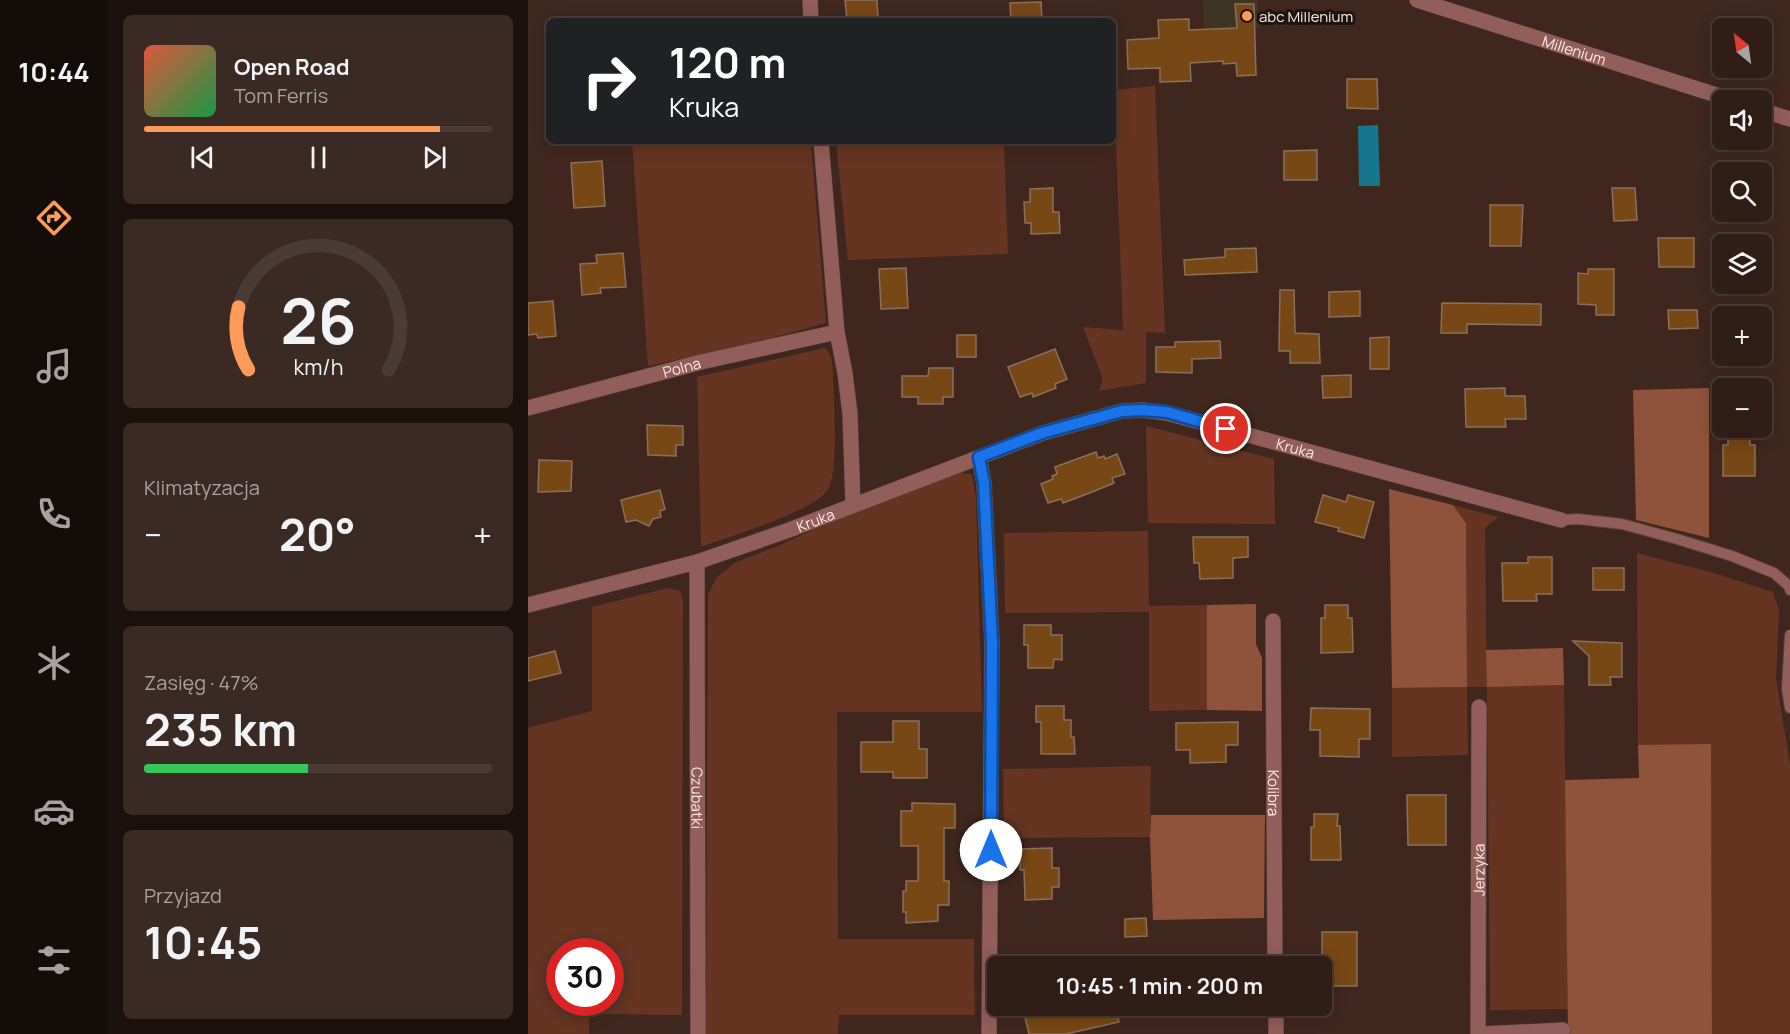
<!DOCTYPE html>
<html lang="pl">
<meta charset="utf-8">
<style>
body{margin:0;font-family:Manrope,sans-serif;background:#3b2a23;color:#f1f3f6;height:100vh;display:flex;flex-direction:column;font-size:22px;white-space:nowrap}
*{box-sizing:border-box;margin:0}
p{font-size:20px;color:#a7a2a1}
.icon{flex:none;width:33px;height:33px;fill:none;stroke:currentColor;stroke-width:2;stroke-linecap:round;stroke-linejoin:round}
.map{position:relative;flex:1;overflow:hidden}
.drawer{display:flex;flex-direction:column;gap:15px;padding:15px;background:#1a100c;width:420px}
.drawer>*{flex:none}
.hud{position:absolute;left:18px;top:18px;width:570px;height:126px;border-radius:9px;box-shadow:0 3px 15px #0003,0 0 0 2px #4a3b35;background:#202124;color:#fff;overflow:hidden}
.needle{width:39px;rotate:331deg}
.buttons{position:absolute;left:1184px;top:18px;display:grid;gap:12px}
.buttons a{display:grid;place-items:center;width:60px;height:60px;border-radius:9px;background:#2f1d16;box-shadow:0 3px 15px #0003,0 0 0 2px #4a3b35;font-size:30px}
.speed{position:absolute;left:18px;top:938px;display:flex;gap:12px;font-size:30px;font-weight:700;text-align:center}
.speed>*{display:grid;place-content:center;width:78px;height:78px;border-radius:50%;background:#2f1d16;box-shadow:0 3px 15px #0003,0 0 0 2px #4a3b35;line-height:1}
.speed .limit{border:9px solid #d22;background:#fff;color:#111}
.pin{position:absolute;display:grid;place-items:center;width:51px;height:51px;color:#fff;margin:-26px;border:3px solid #fff;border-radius:50%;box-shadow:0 2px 6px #0007}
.me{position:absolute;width:66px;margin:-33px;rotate:0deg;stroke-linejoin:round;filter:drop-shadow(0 0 4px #0008)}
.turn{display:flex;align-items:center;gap:21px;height:126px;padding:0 24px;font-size:27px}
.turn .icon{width:78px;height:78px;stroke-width:2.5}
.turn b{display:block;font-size:42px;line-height:51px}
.big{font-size:45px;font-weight:700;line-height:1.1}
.drawer .card{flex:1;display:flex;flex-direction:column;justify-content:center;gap:9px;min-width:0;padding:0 21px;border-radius:9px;background:#3b2a23}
.drawer .dial{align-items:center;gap:0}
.dial svg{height:156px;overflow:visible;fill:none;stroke:#4a3b35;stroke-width:7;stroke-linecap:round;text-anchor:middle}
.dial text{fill:#f1f3f6;stroke:none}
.song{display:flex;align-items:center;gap:18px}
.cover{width:72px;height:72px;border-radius:9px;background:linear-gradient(135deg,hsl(10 70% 55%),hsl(140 70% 35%))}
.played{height:6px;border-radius:3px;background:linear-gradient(90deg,#fe9b59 85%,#4a3b35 85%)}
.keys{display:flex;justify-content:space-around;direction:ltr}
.heat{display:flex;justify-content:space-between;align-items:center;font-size:33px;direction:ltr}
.charge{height:9px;border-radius:4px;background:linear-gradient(90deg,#34c759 47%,#4a3b35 0)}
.trip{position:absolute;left:459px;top:956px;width:345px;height:60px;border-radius:9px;background:#2f1d16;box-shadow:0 3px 15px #0003,0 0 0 2px #4a3b35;font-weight:700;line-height:60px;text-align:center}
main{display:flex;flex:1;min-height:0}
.menu{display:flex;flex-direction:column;width:108px;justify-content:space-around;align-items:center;background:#130c09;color:#a7a2a1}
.menu .icon{width:42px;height:42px}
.menu .current{color:#fe9b59}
.menu b{font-size:27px;color:#f1f3f6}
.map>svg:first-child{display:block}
.commercial{fill:#3e3424}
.green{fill:#653522;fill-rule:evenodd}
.forest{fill:#8f523b}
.water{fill:#16768e}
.building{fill:#774716;stroke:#88715d;stroke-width:1.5}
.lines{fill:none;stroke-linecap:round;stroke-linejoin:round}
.service-casing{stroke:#594239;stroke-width:12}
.minor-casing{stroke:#594239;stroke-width:16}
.tertiary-casing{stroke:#594239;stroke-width:16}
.service{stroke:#915e5a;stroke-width:10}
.minor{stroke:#915e5a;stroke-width:15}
.tertiary{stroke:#915e5a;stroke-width:15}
.route-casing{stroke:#114b97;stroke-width:15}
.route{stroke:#1a73e8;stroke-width:10}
.poi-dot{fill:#fe9b59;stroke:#1e130f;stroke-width:2}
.labels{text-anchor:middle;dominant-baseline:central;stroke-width:6;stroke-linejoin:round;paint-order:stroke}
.poi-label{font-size:15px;fill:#fcebe5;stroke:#1e130f;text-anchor:start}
.street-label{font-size:15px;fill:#fcebe5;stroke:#1e130f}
</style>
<main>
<nav class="menu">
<b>10:44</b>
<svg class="icon current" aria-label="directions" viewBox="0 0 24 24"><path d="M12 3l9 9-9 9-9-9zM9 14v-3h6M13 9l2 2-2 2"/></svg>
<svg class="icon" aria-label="music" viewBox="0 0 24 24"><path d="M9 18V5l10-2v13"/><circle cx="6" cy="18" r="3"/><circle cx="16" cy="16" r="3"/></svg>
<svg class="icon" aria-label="phone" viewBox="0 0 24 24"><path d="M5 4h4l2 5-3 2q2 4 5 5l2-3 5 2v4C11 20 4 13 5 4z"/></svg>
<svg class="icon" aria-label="climate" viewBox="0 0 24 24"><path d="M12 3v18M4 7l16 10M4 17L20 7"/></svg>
<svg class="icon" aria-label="car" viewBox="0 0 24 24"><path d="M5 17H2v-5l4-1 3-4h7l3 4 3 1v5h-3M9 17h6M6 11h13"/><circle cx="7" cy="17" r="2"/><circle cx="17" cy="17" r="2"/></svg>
<svg class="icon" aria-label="filters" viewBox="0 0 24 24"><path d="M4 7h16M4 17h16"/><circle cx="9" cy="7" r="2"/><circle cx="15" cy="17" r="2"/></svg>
</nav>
<section class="drawer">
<div class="card">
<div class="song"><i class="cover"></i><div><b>Open Road</b><p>Tom Ferris</p></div></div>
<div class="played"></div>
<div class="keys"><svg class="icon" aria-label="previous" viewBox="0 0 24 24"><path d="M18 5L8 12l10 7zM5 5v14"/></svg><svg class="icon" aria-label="pause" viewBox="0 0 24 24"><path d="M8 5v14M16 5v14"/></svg><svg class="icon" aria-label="next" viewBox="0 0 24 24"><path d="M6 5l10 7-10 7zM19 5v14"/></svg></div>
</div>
<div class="card dial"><svg viewBox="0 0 100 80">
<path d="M14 69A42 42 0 1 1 86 69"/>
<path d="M14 69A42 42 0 0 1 9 37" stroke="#fe9b59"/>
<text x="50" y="56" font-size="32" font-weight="700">26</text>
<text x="50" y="72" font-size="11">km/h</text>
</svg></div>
<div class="card"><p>Klimatyzacja</p>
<div class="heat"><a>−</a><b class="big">20°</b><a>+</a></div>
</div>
<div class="card"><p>Zasięg · 47%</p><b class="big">235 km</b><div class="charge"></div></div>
<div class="card"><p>Przyjazd</p><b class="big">10:45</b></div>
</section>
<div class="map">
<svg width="1262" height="1034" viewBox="0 0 1262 1034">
<rect width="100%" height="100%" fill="#3f271d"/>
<!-- commercial -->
<polygon class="commercial" points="675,0 730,0 731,28 727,28 726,4 708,4 709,31 695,28 676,29"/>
<!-- green -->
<g class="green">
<polygon points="627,86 637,333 618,332 618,383 571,391 575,379 555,327 595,330 586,90"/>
<polygon points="104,141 283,141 298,323 221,344 120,366"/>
<polygon points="308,141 476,141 480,254 320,260"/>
<path d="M297,348L303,356L305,372C305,397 312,472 299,491C284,512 200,537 173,547L169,377Z"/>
<polygon points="618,426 746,459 747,524 620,523"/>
<polygon points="431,473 444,474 448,499 454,712 309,712 310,939 446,939 447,1015 311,1015 310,1034 178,1034 180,595 188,578 208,562 250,546 348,501"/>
<polygon points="925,505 970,517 957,528 959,686 1036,685 1040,1009 962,1010 959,687 939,687 940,755 864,757 864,688 939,687 938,523"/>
<polygon points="620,531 621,606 679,605 679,710 621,711 621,612 477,613 476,533"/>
<polygon points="1109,553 1182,572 1245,592 1251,610 1248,679 1262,765 1262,1034 1184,1034 1183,745 1110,745"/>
<path d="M140,588L152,591L155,600L154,1015L61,1014V1034H0V728L64,711V607ZM32,951H82V1002H32Z"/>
<polygon points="623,766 622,837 476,838 475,769"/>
</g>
<!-- forest -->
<g class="forest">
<polygon points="1181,388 1181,538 1108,520 1105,390"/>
<polygon points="861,489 925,505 938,523 939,687 864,688"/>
<polygon points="728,604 728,644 734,658 734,711 679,710 679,605"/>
<polygon points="1035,648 1036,685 959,687 958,650"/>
<polygon points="1183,744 1184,1034 1040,1034 1037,780 1111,778 1110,745"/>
<polygon points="623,815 737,815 736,918 625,920 622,837"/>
</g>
<!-- water -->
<polygon class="water" points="850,125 852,186 831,186 830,126"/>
<!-- building -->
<g class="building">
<polygon points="317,0 349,0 350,17 319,20"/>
<polygon points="513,2 514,21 483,21 482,3"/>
<polygon points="707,4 726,4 728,75 709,76 708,63 695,64 695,61 662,63 663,81 632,82 632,68 600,69 599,40 631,38 630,20 661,19 661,30 709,28"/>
<polygon points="819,79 849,79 850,109 819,108"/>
<polygon points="789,150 789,180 756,180 756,151"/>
<polygon points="74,161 77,206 46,208 43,163"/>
<polygon points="525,188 525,212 531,212 532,233 503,234 503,223 497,223 496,202 502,202 502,189"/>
<polygon points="1084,188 1107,188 1109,220 1086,221"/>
<polygon points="962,205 995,205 993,246 962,246"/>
<polygon points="1130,238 1166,238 1166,267 1131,267"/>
<polygon points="728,248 729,272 657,275 656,260 697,257 697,249"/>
<polygon points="95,253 98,287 72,288 73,293 54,295 52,264 69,263 68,255"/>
<polygon points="378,268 380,308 353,309 351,269"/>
<polygon points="1060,269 1086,269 1086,315 1068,315 1068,305 1050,304 1050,273 1060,274"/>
<polygon points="752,290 766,290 767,333 791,334 792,363 762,363 762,351 751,351"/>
<polygon points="832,291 832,316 801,317 801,292"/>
<polygon points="25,301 28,336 10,338 9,334 0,335 0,303"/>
<polygon points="914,303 1013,304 1013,325 939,324 939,333 913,333"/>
<polygon points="1140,310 1169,310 1170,328 1141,329"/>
<rect x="429" y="335" width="19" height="22"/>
<polygon points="861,337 861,369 842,369 842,338"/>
<polygon points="692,341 693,358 664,359 664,373 628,372 628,347 647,347 647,342"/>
<polygon points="527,349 539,379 527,384 528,388 505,397 504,393 492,397 480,367"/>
<polygon points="401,368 425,368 425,397 415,397 415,404 390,404 390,397 374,397 374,376 400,376"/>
<polygon points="823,375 823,397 795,398 794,376"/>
<polygon points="977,388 977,396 997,396 998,419 977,419 978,427 938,427 937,389"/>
<polygon points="119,425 155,426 155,445 148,445 148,456 120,455"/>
<polygon points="1200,434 1222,434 1222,445 1227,445 1227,476 1195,476 1195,445 1200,445"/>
<polygon points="568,452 570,458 576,456 577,459 589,454 597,474 584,478 586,483 564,492 535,503 533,499 520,503 513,484 525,479 524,476 529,474 527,467"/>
<polygon points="11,460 44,461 43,491 10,492"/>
<polygon points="132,490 137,509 132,511 133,517 125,519 121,526 108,520 98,522 93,500"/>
<polygon points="795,495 818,502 820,495 846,502 836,538 810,531 811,528 787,522"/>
<polygon points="665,537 720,537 720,557 705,558 705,578 672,579 671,563 666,563"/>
<polygon points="1000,557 1024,557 1024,594 1008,594 1009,601 975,601 974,563 1000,563"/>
<rect x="1065" y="568" width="31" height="22"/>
<polygon points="797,605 820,605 820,618 824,618 825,652 793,653 793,618 797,618"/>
<polygon points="496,625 523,625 523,635 534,635 534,660 526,659 525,668 500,668 500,645 496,645"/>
<polygon points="1045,641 1094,643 1094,677 1082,677 1083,685 1061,685 1061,656"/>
<polygon points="27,651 33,673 0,681 0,658"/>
<polygon points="508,706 536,706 536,720 543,720 543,737 546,737 547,754 513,754 513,722 508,722"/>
<polygon points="783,708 842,709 842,739 831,739 831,757 792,756 792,730 782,730"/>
<polygon points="365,721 391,721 391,749 399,749 399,778 365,778 365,772 333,772 333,742 365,742"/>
<polygon points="710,722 710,745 698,745 698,762 662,763 662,750 648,750 648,723"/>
<polygon points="879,795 918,795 918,845 880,845"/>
<polygon points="384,803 427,804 427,828 416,828 416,881 421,881 421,905 410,905 410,921 378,923 378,912 375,912 375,891 378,891 378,881 390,881 390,846 373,846 373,811 384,811"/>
<polygon points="786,814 810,814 809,826 812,826 813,860 783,860 783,827 786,827"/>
<polygon points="524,848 524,868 531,868 531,887 524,887 524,899 497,900 496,870 492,870 492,849"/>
<polygon points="618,918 619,936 597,937 597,919"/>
<rect x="794" y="932" width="35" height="54"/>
<polygon points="533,1005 587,1005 591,1022 538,1034 501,1034 496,1013"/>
</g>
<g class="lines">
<defs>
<g id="service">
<polyline points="1033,520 1050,519 1094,524 1149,539 1204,556 1246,573 1261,586 1262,590"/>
<polyline points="1262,635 1259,689 1262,708"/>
</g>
<g id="minor">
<polyline points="282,0 283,21"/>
<polyline points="293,141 309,332 317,373 322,414 325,505"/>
<path id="s1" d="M0,408L173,362L309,332"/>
<polyline points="451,457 456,483 464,643 461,1034"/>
<path id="s2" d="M169,562L170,1034"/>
<path id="s3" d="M0,605L169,562L261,530L515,433L594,411L614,410L639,413L1033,520"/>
<path id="s4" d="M745,621L747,966"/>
<polyline points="748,1005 748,1034"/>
<path id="s5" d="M950,1034L951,707"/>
<polyline points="953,1034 1035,1030"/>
</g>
<g id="tertiary">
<path id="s6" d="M889,0L1204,100"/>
<polyline points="1233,110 1262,119"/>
</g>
</defs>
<!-- service casing -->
<use href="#service" class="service-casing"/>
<!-- minor casing -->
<use href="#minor" class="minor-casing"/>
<!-- tertiary casing -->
<use href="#tertiary" class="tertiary-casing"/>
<!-- service -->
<use href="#service" class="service"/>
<!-- minor -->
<use href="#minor" class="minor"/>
<!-- tertiary -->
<use href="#tertiary" class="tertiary"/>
</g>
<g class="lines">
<defs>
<polyline id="route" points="463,850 464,643 456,483 451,457 514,433 594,411 614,410 639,412 698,429"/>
</defs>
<!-- route casing -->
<use href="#route" class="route-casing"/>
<!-- route -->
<use href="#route" class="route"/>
</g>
<!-- markers -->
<circle class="poi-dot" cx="719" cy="16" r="6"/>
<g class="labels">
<!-- poi labels -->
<g class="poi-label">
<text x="731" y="16">abc Millenium</text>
</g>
<!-- street labels -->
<g class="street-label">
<text stroke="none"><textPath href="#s6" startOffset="165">Millenium</textPath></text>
<text stroke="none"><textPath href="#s1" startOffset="159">Polna</textPath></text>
<text stroke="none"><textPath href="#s3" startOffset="804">Kruka</textPath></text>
<text stroke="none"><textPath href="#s3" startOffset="300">Kruka</textPath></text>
<text stroke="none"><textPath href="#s4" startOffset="172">Kolibra</textPath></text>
<text stroke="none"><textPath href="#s2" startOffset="236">Czubatki</textPath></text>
<text stroke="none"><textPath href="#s5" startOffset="164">Jerzyka</textPath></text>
</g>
</g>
</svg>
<div class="buttons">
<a><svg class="needle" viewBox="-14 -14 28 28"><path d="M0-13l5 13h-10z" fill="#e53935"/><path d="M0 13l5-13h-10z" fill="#a7a2a1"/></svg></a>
<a><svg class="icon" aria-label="sound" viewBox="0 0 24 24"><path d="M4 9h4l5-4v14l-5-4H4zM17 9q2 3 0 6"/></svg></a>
<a><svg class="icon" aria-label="search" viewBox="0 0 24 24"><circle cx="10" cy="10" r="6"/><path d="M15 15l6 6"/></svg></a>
<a><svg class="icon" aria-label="layers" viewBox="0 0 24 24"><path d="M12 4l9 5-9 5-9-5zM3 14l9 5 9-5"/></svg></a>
<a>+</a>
<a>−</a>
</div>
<div class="speed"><div class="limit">30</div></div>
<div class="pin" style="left:698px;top:429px;background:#d93025"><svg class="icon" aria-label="arrive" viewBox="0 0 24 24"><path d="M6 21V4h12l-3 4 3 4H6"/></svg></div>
<svg class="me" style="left:463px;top:850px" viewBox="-20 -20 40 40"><circle r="19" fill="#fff"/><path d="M0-13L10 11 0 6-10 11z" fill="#1a73e8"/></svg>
<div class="trip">10:45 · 1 min · 200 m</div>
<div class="hud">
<div class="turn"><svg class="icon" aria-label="right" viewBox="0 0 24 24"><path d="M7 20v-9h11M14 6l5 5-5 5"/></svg><div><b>120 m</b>Kruka</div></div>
</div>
</div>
</main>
